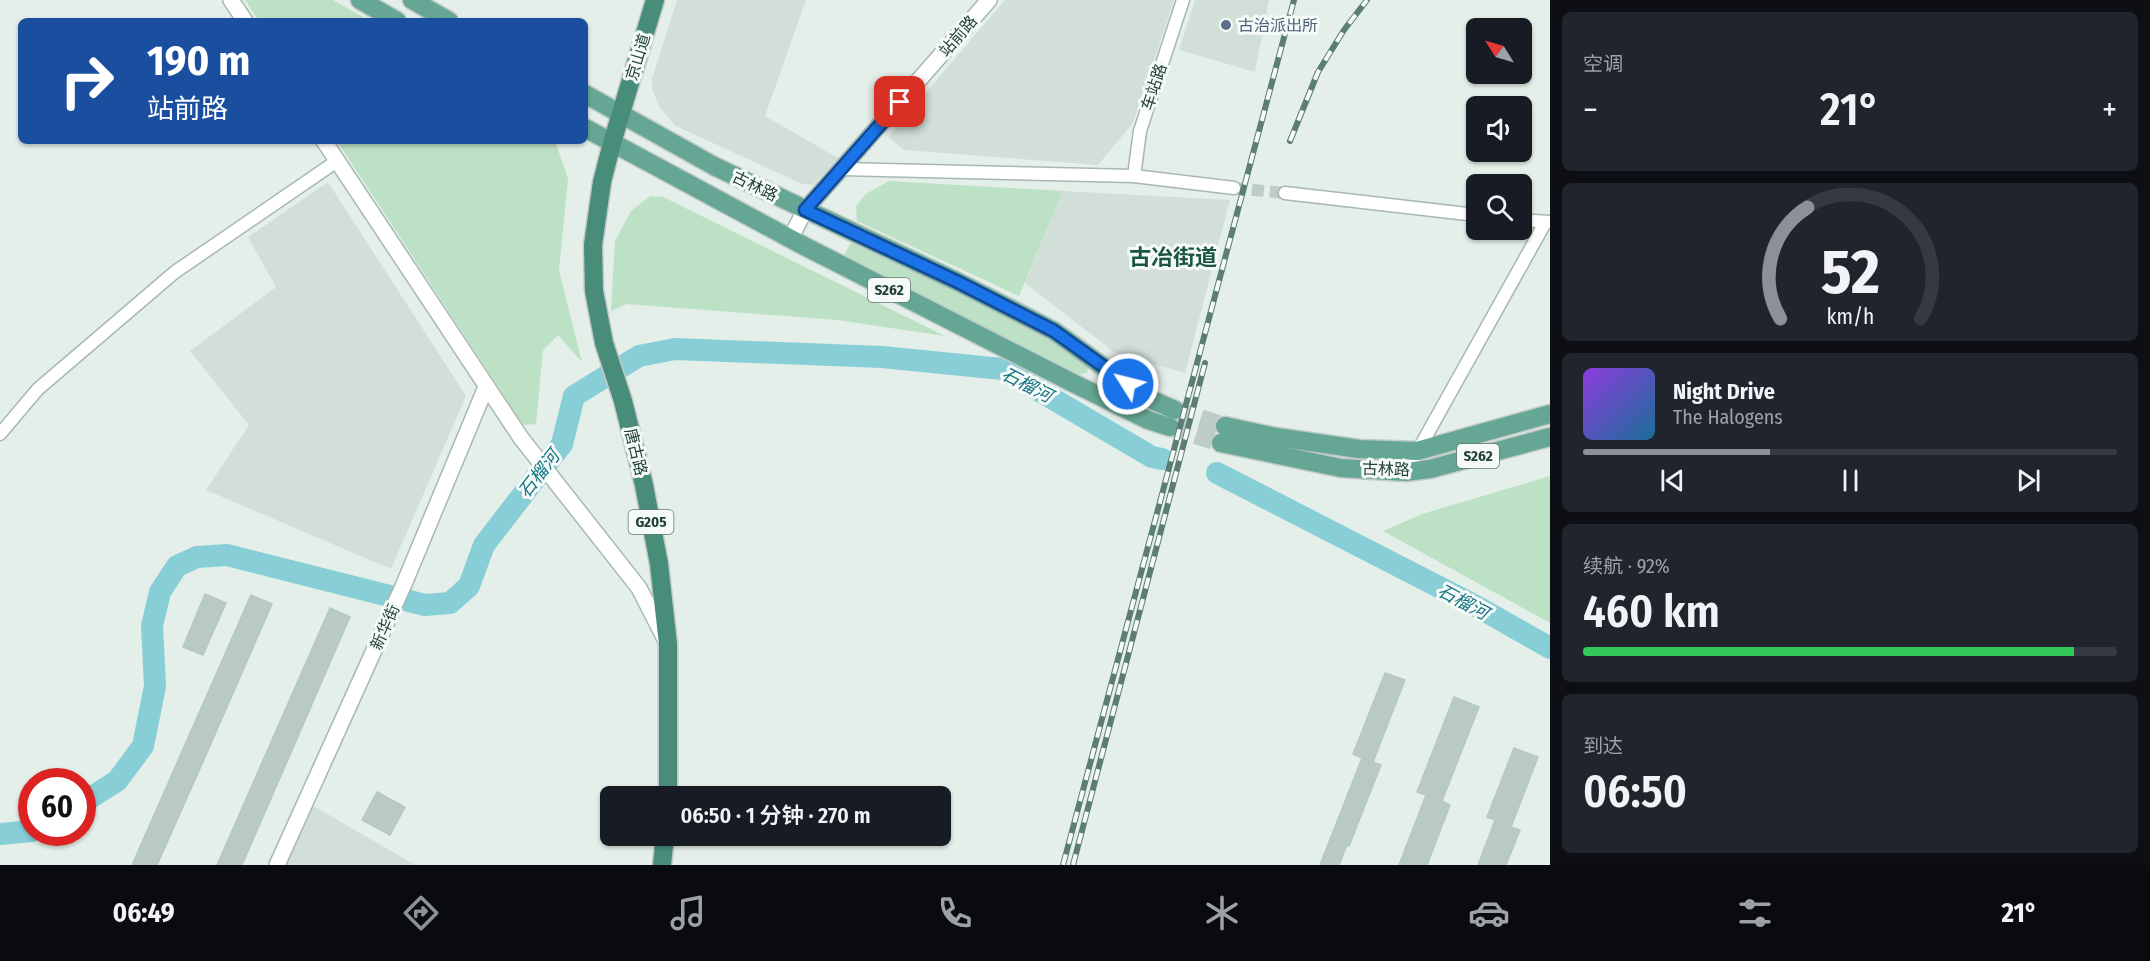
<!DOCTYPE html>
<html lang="zh">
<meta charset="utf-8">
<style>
body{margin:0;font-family:"Fira Sans Condensed","Noto Sans SC",sans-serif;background:#20242c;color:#f1f3f6;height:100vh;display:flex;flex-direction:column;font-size:22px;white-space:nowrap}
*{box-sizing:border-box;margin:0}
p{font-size:20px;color:#9ea1a6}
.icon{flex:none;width:33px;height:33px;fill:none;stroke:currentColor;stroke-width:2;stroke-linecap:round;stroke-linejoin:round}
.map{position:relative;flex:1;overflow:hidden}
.sheet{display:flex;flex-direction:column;gap:12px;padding:12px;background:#0d0f14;width:600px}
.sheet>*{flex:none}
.guide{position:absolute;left:18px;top:18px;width:570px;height:126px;border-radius:9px;box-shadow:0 2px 4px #0004;background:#1a4fa0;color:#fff;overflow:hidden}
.needle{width:39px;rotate:307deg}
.buttons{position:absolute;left:1466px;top:18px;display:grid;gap:12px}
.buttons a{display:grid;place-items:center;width:66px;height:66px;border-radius:9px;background:#171b24;box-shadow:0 2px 4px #0004;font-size:30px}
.speed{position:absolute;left:18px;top:768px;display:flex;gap:12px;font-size:30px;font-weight:700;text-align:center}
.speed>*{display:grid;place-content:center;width:78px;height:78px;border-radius:50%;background:#171b24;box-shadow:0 2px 4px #0004;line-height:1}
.speed .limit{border:9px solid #d22;background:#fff;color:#111}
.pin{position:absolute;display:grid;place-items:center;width:51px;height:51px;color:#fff;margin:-26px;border-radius:12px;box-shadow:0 3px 9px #0006}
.me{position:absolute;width:66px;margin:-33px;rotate:306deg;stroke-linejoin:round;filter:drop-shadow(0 0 4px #0008)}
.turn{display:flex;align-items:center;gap:21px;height:126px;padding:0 30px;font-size:27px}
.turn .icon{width:78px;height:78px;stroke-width:2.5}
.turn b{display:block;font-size:42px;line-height:51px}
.big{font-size:45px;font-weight:600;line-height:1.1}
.sheet .tile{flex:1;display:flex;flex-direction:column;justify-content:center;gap:9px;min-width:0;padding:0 21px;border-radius:9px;background:#20242c}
.sheet .dial{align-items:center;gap:0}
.dial svg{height:156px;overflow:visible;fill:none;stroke:#363941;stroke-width:7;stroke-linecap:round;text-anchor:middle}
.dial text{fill:#f1f3f6;stroke:none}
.song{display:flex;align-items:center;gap:18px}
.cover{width:72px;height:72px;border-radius:9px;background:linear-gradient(135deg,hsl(270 70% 55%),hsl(200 70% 35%))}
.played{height:6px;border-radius:3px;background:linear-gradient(90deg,#8c9099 35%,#363941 35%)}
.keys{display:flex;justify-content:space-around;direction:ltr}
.heat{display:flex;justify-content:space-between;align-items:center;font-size:33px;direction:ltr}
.charge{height:9px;border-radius:4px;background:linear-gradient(90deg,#34c759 92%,#363941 0)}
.trip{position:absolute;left:600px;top:786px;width:351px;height:60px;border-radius:9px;background:#171b24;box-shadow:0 2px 4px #0004;font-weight:600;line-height:60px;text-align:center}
.tabs{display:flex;height:96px;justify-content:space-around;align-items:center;background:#090b0e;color:#9ea1a6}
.tabs .icon{width:42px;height:42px}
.tabs .on{color:#8c9099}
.tabs b{font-size:27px;color:#f1f3f6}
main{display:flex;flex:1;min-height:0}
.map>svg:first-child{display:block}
.built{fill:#d2dfd8}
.green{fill:#bce1c4}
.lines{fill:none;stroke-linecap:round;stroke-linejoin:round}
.river{stroke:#88ced7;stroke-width:22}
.building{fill:#b9cac2;stroke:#b6c9c0;stroke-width:1.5}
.minor-tunnel{stroke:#bdccc6;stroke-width:12;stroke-dasharray:12 6;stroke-linecap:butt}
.primary-tunnel{stroke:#bdccc6;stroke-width:18;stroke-dasharray:18 9;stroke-linecap:butt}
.minor-casing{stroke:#a6b8b0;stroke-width:15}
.tertiary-casing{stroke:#a6b8b0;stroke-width:18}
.primary-casing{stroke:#c1cac7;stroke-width:21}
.trunk-casing{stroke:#c1cac7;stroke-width:21}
.minor{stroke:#fff;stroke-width:12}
.tertiary{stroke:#fff;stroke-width:15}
.primary{stroke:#65a794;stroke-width:18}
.trunk{stroke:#488c7a;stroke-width:18}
.rail-casing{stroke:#5c7d73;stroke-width:6}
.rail{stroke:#f5faf8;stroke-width:4;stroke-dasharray:11;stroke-linecap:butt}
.route-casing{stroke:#114b97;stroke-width:15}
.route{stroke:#1a73e8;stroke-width:10}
.service-dot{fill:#5c6f8a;stroke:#f5faf8;stroke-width:2}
.labels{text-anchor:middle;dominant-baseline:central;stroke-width:6;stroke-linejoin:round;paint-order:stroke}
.shield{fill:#f5faf8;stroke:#617972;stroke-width:1.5}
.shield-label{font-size:15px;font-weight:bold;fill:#224238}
.service-label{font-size:16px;fill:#4e5e75;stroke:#f5faf8;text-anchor:start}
.street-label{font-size:16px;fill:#224238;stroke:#f5faf8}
.water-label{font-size:18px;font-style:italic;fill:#167684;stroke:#f5faf8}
.district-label{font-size:22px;font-weight:bold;fill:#1b5645;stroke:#f5faf8}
</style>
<main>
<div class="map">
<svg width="1550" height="865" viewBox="0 0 1550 865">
<rect width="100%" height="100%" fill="#e4efe9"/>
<!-- built -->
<g class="built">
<polygon points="677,0 806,0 765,116 838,158 813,185 802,184 676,126 660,108 652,89 652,79"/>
<polygon points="1005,0 1174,0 1133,123 1098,165 904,150 888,137"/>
<polygon points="1195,0 1269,0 1255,72 1179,50"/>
<polygon points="328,182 466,396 391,569 206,490 249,425 190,351 276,287 248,237"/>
<polygon points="1063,191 1230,200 1185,373 1114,352 1025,283"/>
<polygon points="312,805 415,865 286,865"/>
</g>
<!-- green -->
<g class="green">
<polygon points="245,0 333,0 370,21 259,21"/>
<polygon points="337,141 555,141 568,178 559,270 582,362 558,335 543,350 536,424 523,425"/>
<polygon points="889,181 1063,191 1019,296 857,221 856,206 866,194"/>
<polygon points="650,196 663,197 945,336 837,320 627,304 611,311 615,241 631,211"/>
<polygon points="851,243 861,245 1058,342 1087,364 1088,372 1079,375 851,263 843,257"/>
<polygon points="1550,476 1550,623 1383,531 1422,514"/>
</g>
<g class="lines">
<!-- river -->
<g class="river">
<polyline points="1217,473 1478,607 1550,648"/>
<polyline points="82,803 117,781 143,746 155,686 152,626 160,592 177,566 197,557 227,555 425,605 450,603 469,586 484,545 562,444 574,396 639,356 675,349 882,357 1002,369 1152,457 1162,459"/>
<polyline points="0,834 32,831"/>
</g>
</g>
<!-- building -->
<g class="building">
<polygon points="205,594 226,603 203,655 183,647"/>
<polygon points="251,595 272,604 202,764 157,865 132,865"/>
<polygon points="330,608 350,617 242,865 217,865"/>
<polygon points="1385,673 1405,680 1373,762 1381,765 1349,846 1347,845 1339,865 1320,865 1362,758 1353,754"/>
<polygon points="1454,697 1479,707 1442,801 1450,805 1427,865 1399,865 1426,795 1417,792"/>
<polygon points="1514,748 1538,757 1511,827 1520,830 1506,865 1478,865 1495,820 1487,817"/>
<polygon points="377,792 405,807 390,835 362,820"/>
</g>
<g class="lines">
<!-- minor-tunnel -->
<polyline class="minor-tunnel" points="1234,188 1285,193"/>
<!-- primary-tunnel -->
<g class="primary-tunnel">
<polyline points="1175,410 1225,426"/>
<polyline points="1170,427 1221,443"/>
</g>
<defs>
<g id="minor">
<polyline points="841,169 1134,176 1234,188"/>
<polyline points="1134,176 1140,131 1183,0"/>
<polyline points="1285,193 1476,215"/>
<polyline points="1521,220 1550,222"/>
<polyline points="0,434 38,389 175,272 337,161"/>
<polyline points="1406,472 1545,223"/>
</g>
<g id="tertiary">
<polyline points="231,0 245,21"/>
<polyline points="324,141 521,438 639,588 665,639"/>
<polyline points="790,239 805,210 989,0"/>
<polyline points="277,865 404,584 486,387"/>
</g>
<g id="primary">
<polyline points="360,0 397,21"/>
<polyline points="412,0 449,21"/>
<polyline points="585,94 714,166 958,282 1054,331 1145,397 1175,410"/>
<polyline points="585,128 804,246 1073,383 1148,420 1170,427"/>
<polyline points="1225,426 1276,437 1359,449 1417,451 1550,414"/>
<polyline points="1221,443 1341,468 1406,472 1430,469 1550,437"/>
</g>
<g id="trunk">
<polyline points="655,0 612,143 602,182 593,245 594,291 604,343 623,401 644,485 659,564 668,644 668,796"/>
<polyline points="662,865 665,836"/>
</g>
</defs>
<!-- minor casing -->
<use href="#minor" class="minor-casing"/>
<!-- tertiary casing -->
<use href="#tertiary" class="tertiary-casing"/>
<!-- primary casing -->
<use href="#primary" class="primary-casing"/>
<!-- trunk casing -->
<use href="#trunk" class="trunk-casing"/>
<!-- minor -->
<use href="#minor" class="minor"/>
<!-- tertiary -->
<use href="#tertiary" class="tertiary"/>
<!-- primary -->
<use href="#primary" class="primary"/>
<!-- trunk -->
<use href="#trunk" class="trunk"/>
<defs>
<g id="rail">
<polyline points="1290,141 1318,72 1344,30 1367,0"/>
<polyline points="1063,865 1294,0"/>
<polyline points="1073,865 1205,363"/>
</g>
</defs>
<!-- rail casing -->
<use href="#rail" class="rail-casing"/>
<!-- rail -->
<use href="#rail" class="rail"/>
</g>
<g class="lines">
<defs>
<polyline id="route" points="900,102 805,210 958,282 1054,331 1128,384"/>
</defs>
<!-- route casing -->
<use href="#route" class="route-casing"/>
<!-- route -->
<use href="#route" class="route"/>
</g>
<!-- markers -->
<circle class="service-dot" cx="1226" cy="25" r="6"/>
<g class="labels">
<!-- shield labels -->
<g class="shield">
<rect x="868" y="278" width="42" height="24" rx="4.5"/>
<rect x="1457" y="444" width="42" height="24" rx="4.5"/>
<rect x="628.5" y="510" width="45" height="24" rx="4.5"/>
</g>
<g class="shield-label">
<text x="889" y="290">S262</text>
<text x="1478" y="456">S262</text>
<text x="651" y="522">G205</text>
</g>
<!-- service labels -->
<g class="service-label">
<text x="1238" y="25">古治派出所</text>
</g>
<!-- street labels -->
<g class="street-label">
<text transform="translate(958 36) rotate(-49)">站前路</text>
<text transform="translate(638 57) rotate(-73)">京山道</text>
<text transform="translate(1154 87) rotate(-72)">车站路</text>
<text transform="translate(755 186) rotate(26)">古林路</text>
<text transform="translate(636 452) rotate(76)">唐古路</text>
<text transform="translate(1386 469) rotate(2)">古林路</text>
<text transform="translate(385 627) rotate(-66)">新华街</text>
</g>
<!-- water labels -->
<g class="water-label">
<text transform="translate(1027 385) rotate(27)">石榴河</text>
<text transform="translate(539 474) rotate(-52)">石榴河</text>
<text transform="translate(1463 602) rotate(28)">石榴河</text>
</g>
<!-- district labels -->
<g class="district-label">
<text x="1173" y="257">古冶街道</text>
</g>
</g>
</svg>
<div class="buttons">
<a><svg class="needle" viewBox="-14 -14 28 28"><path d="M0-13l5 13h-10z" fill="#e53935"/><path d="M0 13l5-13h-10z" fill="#9ea1a6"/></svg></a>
<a><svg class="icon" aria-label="sound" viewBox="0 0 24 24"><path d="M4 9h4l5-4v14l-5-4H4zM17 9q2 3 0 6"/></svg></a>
<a><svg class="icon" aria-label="search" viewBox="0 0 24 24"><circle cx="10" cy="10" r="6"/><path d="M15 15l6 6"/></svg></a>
</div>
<div class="speed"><div class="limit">60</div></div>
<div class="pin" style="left:900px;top:102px;background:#d93025"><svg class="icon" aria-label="arrive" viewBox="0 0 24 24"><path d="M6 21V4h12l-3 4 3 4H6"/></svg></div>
<svg class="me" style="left:1128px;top:384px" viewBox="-20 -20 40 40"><circle r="17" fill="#1a73e8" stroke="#fff" stroke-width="3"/><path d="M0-11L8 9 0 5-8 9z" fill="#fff"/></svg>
<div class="trip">06:50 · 1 分钟 · 270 m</div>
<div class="guide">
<div class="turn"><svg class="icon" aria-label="right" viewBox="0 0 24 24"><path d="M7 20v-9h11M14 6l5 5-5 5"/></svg><div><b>190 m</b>站前路</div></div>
</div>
</div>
<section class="sheet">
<div class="tile"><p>空调</p>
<div class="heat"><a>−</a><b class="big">21°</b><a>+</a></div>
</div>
<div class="tile dial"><svg viewBox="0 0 100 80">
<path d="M14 69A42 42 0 1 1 86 69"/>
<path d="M14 69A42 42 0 0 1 28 12" stroke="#8c9099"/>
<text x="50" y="56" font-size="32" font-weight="700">52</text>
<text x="50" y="72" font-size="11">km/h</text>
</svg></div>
<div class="tile">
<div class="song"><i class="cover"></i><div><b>Night Drive</b><p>The Halogens</p></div></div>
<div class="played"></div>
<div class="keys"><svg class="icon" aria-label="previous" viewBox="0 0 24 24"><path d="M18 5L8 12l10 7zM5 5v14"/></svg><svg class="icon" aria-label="pause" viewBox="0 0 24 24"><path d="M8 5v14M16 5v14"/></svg><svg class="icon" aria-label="next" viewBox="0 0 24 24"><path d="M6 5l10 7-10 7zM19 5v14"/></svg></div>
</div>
<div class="tile"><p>续航 · 92%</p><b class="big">460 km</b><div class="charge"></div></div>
<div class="tile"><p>到达</p><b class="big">06:50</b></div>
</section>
</main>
<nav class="tabs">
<b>06:49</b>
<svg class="icon on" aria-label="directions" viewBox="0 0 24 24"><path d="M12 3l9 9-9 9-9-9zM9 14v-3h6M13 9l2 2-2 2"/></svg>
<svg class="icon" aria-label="music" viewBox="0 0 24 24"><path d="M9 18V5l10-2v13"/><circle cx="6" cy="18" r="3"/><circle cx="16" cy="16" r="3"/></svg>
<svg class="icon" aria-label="phone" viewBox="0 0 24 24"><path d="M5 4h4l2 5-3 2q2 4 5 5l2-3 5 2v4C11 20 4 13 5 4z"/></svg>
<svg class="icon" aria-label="climate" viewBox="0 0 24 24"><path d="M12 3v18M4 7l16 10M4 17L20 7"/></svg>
<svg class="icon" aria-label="car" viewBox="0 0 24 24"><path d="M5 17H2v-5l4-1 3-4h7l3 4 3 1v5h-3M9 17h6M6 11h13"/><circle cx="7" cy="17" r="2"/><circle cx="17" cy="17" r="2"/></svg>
<svg class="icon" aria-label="filters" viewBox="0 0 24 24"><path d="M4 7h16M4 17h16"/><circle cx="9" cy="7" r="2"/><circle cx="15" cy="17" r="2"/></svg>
<b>21°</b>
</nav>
